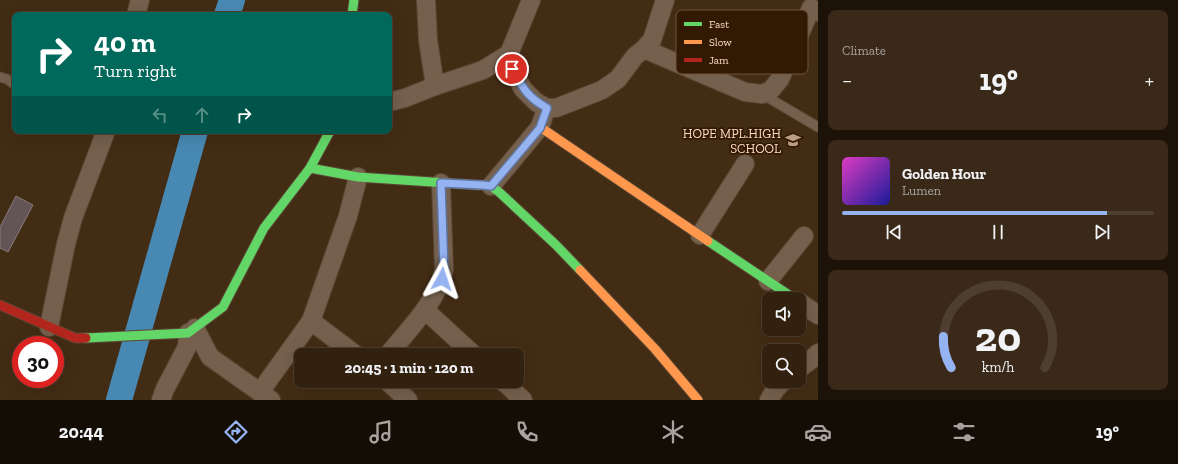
<!DOCTYPE html>
<meta charset="utf-8">
<style>
body{margin:0;font-family:"Zilla Slab",serif;background:#3a2918;color:#f1f3f6;height:100vh;display:flex;flex-direction:column;font-size:15px;white-space:nowrap}
*{box-sizing:border-box;margin:0}
p{font-size:13px;color:#a8a39e}
.icon{flex:none;width:22px;height:22px;fill:none;stroke:currentColor;stroke-width:2;stroke-linecap:round;stroke-linejoin:round}
.map{position:relative;flex:1;overflow:hidden}
.details{display:flex;flex-direction:column;gap:10px;padding:10px;background:#1c1208;width:360px}
.details>*{flex:none}
.banner{position:absolute;left:12px;top:12px;width:380px;height:122px;border-radius:8px;box-shadow:0 4px 16px #0002,0 0 0 1px #4d3e2f;background:#00695c;color:#fff;overflow:hidden}
.controls{position:absolute;left:762px;top:292px;display:grid;gap:8px}
.controls a{display:grid;place-items:center;width:44px;height:44px;border-radius:8px;background:#32210f;box-shadow:0 4px 16px #0002,0 0 0 1px #4d3e2f;font-size:20px}
.speed{position:absolute;left:12px;top:336px;display:flex;gap:8px;font-size:20px;font-weight:700;text-align:center}
.speed>*{display:grid;place-content:center;width:52px;height:52px;border-radius:50%;background:#32210f;box-shadow:0 4px 16px #0002,0 0 0 1px #4d3e2f;line-height:1}
.speed .limit{border:6px solid #d22;background:#fff;color:#111}
.pin{position:absolute;display:grid;place-items:center;width:34px;height:34px;color:#fff;margin:-17px;border:2px solid #fff;border-radius:50%;box-shadow:0 1px 4px #0007}
.me{position:absolute;width:44px;margin:-22px;rotate:5deg;stroke-linejoin:round;filter:drop-shadow(0 0 3px #0008)}
.turn{display:flex;align-items:center;gap:14px;height:84px;padding:0 16px;font-size:18px}
.turn .icon{width:52px;height:52px;stroke-width:2.5}
.turn b{display:block;font-size:28px;line-height:34px}
.lanes{display:flex;align-items:center;height:38px;padding:0 16px;background:#0003;justify-content:center;gap:20px;direction:ltr}
.lanes .off{opacity:.35}
.big{font-size:30px;font-weight:700;line-height:1.1}
.details .tile{flex:1;display:flex;flex-direction:column;justify-content:center;gap:6px;min-width:0;padding:0 14px;border-radius:8px;background:#3a2918}
.details .dial{align-items:center;gap:0}
.dial svg{height:104px;overflow:visible;fill:none;stroke:#4d3e2f;stroke-width:7;stroke-linecap:round;text-anchor:middle}
.dial text{fill:#f1f3f6;stroke:none}
.song{display:flex;align-items:center;gap:12px}
.cover{width:48px;height:48px;border-radius:6px;background:linear-gradient(135deg,hsl(310 70% 55%),hsl(240 70% 35%))}
.played{height:4px;border-radius:2px;background:linear-gradient(90deg,#95b2f1 85%,#4d3e2f 85%)}
.keys{display:flex;justify-content:space-around;direction:ltr}
.heat{display:flex;justify-content:space-between;align-items:center;font-size:22px;direction:ltr}
.trip{position:absolute;left:294px;top:348px;width:230px;height:40px;border-radius:8px;background:#32210f;box-shadow:0 4px 16px #0002,0 0 0 1px #4d3e2f;font-weight:700;line-height:40px;text-align:center}
.menu{display:flex;height:64px;justify-content:space-around;align-items:center;background:#140d06;color:#a8a39e}
.menu .icon{width:28px;height:28px}
.menu .selected{color:#95b2f1}
.menu b{font-size:18px;color:#f1f3f6}
main{display:flex;flex:1;min-height:0}
.map>svg:first-child{display:block}
.lines{fill:none;stroke-linecap:round;stroke-linejoin:round}
.river{stroke:#4889b3;stroke-width:26}
.building{fill:#635456;stroke:#897a7c}
.lane-casing{stroke:#5b4735;stroke-width:11}
.street-casing{stroke:#5b4735;stroke-width:20}
.fast-casing{stroke:#5b4735;stroke-width:11}
.slow-casing{stroke:#5b4735;stroke-width:11}
.jam-casing{stroke:#5b4735;stroke-width:11}
.lane{stroke:#74604c;stroke-width:9}
.street{stroke:#74604c;stroke-width:18}
.fast{stroke:#63d668;stroke-width:9}
.slow{stroke:#ff974d;stroke-width:9}
.jam{stroke:#b3261e;stroke-width:9}
.route-casing{stroke:#61749d;stroke-width:10}
.route{stroke:#95b2f1;stroke-width:7}
.labels{text-anchor:middle;dominant-baseline:central;stroke-width:3.5;stroke-linejoin:round;paint-order:stroke}
.poi-label{font-size:13px;fill:#fddbc1;stroke:#321903;text-anchor:end}
.key{fill:#321903;stroke:#6f533c;stroke-width:1}
.key-label{font-size:11px;fill:#fddbc1}
</style>
<main>
<div class="map">
<svg width="818" height="400" viewBox="0 0 818 400">
<rect width="100%" height="100%" fill="#432c14"/>
<g class="lines">
<!-- river -->
<g class="river">
<polyline points="227,15 232,0"/>
<polyline points="119,400 195,131"/>
</g>
</g>
<!-- building -->
<polygon class="building" points="16,196 33,205 8,252 0,248 0,227"/>
<g class="lines">
<defs>
<g id="lane">
<polyline points="0,77 7,79 15,85"/>
<polyline points="762,94 818,127"/>
</g>
<g id="street">
<polyline points="426,0 428,40 435,86"/>
<polyline points="136,15 140,0"/>
<polyline points="644,49 745,92 762,94 771,90 780,79 811,8 818,12"/>
<polyline points="509,54 512,69 523,89 536,102 547,108 556,108 602,90 618,79 635,56 644,49 652,40 665,0"/>
<polyline points="389,102 405,98 435,86 483,70 509,54 531,0"/>
<polyline points="491,186 540,127 544,115"/>
<polyline points="700,235 745,164"/>
<polyline points="768,281 804,236"/>
<polyline points="799,302 818,315"/>
<polyline points="425,310 474,355"/>
<polyline points="311,321 356,355"/>
<polyline points="49,327 66,244 73,218 106,131"/>
<polyline points="195,328 210,357 271,400"/>
<path d="M388,355C408,330 437,302 444,270L441,183"/>
<polyline points="799,369 812,359 818,353"/>
<polyline points="387,381 408,400"/>
<polyline points="503,381 523,400"/>
<polyline points="260,392 311,321 348,216 358,177"/>
<polyline points="161,400 165,389 187,347 188,333"/>
<polyline points="769,400 775,390 783,381"/>
</g>
<g id="fast">
<polyline points="352,15 354,0"/>
<polyline points="310,168 358,177 491,186 499,192 556,245 580,270"/>
<polyline points="708,241 795,299"/>
<polyline points="86,338 188,333 223,307 264,228 310,168 330,131"/>
</g>
<g id="slow">
<polyline points="540,127 708,241"/>
<polyline points="580,270 655,349 698,400"/>
</g>
<polyline id="jam" points="0,305 75,338 86,338"/>
</defs>
<!-- lane casing -->
<use href="#lane" class="lane-casing"/>
<!-- street casing -->
<use href="#street" class="street-casing"/>
<!-- fast casing -->
<use href="#fast" class="fast-casing"/>
<!-- slow casing -->
<use href="#slow" class="slow-casing"/>
<!-- jam casing -->
<use href="#jam" class="jam-casing"/>
<!-- lane -->
<use href="#lane" class="lane"/>
<!-- street -->
<use href="#street" class="street"/>
<!-- fast -->
<use href="#fast" class="fast"/>
<!-- slow -->
<use href="#slow" class="slow"/>
<!-- jam -->
<use href="#jam" class="jam"/>
</g>
<g class="lines">
<defs>
<path id="route" d="M442,279L444,270L441,183L482,185L491,186L540,128L547,108C527,97 523,88 512,69"/>
</defs>
<!-- route casing -->
<use href="#route" class="route-casing"/>
<!-- route -->
<use href="#route" class="route"/>
</g>
<!-- icons -->
<defs>
<symbol id="school-bare" viewBox="-9 -9 18 18"><path d="M0-5L7-2L0 1L-7-2ZM-4 1L0 2.5L4 1V4Q0 6-4 4Z" fill="#bc9e84" stroke="#321903" stroke-width="2.5" paint-order="stroke"/></symbol>
</defs>
<g fill-rule="evenodd">
<use href="#school-bare" x="782" y="129" width="22" height="22"/>
</g>
<g class="labels">
<!-- poi labels -->
<g class="poi-label">
<text x="781" y="133">HOPE MPL.HIGH<tspan x="781" dy="15">SCHOOL</tspan></text>
</g>
</g>
<!-- legend -->
<rect x="676" y="10" width="132" height="64" rx="6" class="key"/>
<rect x="684" y="22" width="18" height="4" fill="#63d668"/>
<rect x="684" y="40" width="18" height="4" fill="#ff974d"/>
<rect x="684" y="58" width="18" height="4" fill="#b3261e"/>
<g class="key-label">
<text x="709" y="28">Fast</text>
<text x="709" y="46">Slow</text>
<text x="709" y="64">Jam</text>
</g>
</svg>
<div class="controls">
<a><svg class="icon" aria-label="sound" viewBox="0 0 24 24"><path d="M4 9h4l5-4v14l-5-4H4zM17 9q2 3 0 6"/></svg></a>
<a><svg class="icon" aria-label="search" viewBox="0 0 24 24"><circle cx="10" cy="10" r="6"/><path d="M15 15l6 6"/></svg></a>
</div>
<div class="speed"><div class="limit">30</div></div>
<div class="pin" style="left:512px;top:69px;background:#d93025"><svg class="icon" aria-label="arrive" viewBox="0 0 24 24"><path d="M6 21V4h12l-3 4 3 4H6"/></svg></div>
<svg class="me" style="left:442px;top:279px" viewBox="-20 -20 40 40"><path d="M0-17L14 15 0 8-14 15z" fill="#95b2f1" stroke="#fff" stroke-width="4"/></svg>
<div class="trip">20:45 · 1 min · 120 m</div>
<div class="banner">
<div class="turn"><svg class="icon" aria-label="right" viewBox="0 0 24 24"><path d="M7 20v-9h11M14 6l5 5-5 5"/></svg><div><b>40 m</b>Turn right</div></div>
<div class="lanes"><svg class="icon off" aria-label="left" viewBox="0 0 24 24"><path d="M17 20v-9H6M10 6l-5 5 5 5"/></svg><svg class="icon off" aria-label="ahead" viewBox="0 0 24 24"><path d="M12 20V5M6 11l6-6 6 6"/></svg><svg class="icon" aria-label="right" viewBox="0 0 24 24"><path d="M7 20v-9h11M14 6l5 5-5 5"/></svg></div>
</div>
</div>
<section class="details">
<div class="tile"><p>Climate</p>
<div class="heat"><a>−</a><b class="big">19°</b><a>+</a></div>
</div>
<div class="tile">
<div class="song"><i class="cover"></i><div><b>Golden Hour</b><p>Lumen</p></div></div>
<div class="played"></div>
<div class="keys"><svg class="icon" aria-label="previous" viewBox="0 0 24 24"><path d="M18 5L8 12l10 7zM5 5v14"/></svg><svg class="icon" aria-label="pause" viewBox="0 0 24 24"><path d="M8 5v14M16 5v14"/></svg><svg class="icon" aria-label="next" viewBox="0 0 24 24"><path d="M6 5l10 7-10 7zM19 5v14"/></svg></div>
</div>
<div class="tile dial"><svg viewBox="0 0 100 80">
<path d="M14 69A42 42 0 1 1 86 69"/>
<path d="M14 69A42 42 0 0 1 8 45" stroke="#95b2f1"/>
<text x="50" y="56" font-size="32" font-weight="700">20</text>
<text x="50" y="72" font-size="11">km/h</text>
</svg></div>
</section>
</main>
<nav class="menu">
<b>20:44</b>
<svg class="icon selected" aria-label="directions" viewBox="0 0 24 24"><path d="M12 3l9 9-9 9-9-9zM9 14v-3h6M13 9l2 2-2 2"/></svg>
<svg class="icon" aria-label="music" viewBox="0 0 24 24"><path d="M9 18V5l10-2v13"/><circle cx="6" cy="18" r="3"/><circle cx="16" cy="16" r="3"/></svg>
<svg class="icon" aria-label="phone" viewBox="0 0 24 24"><path d="M5 4h4l2 5-3 2q2 4 5 5l2-3 5 2v4C11 20 4 13 5 4z"/></svg>
<svg class="icon" aria-label="climate" viewBox="0 0 24 24"><path d="M12 3v18M4 7l16 10M4 17L20 7"/></svg>
<svg class="icon" aria-label="car" viewBox="0 0 24 24"><path d="M5 17H2v-5l4-1 3-4h7l3 4 3 1v5h-3M9 17h6M6 11h13"/><circle cx="7" cy="17" r="2"/><circle cx="17" cy="17" r="2"/></svg>
<svg class="icon" aria-label="filters" viewBox="0 0 24 24"><path d="M4 7h16M4 17h16"/><circle cx="9" cy="7" r="2"/><circle cx="15" cy="17" r="2"/></svg>
<b>19°</b>
</nav>
